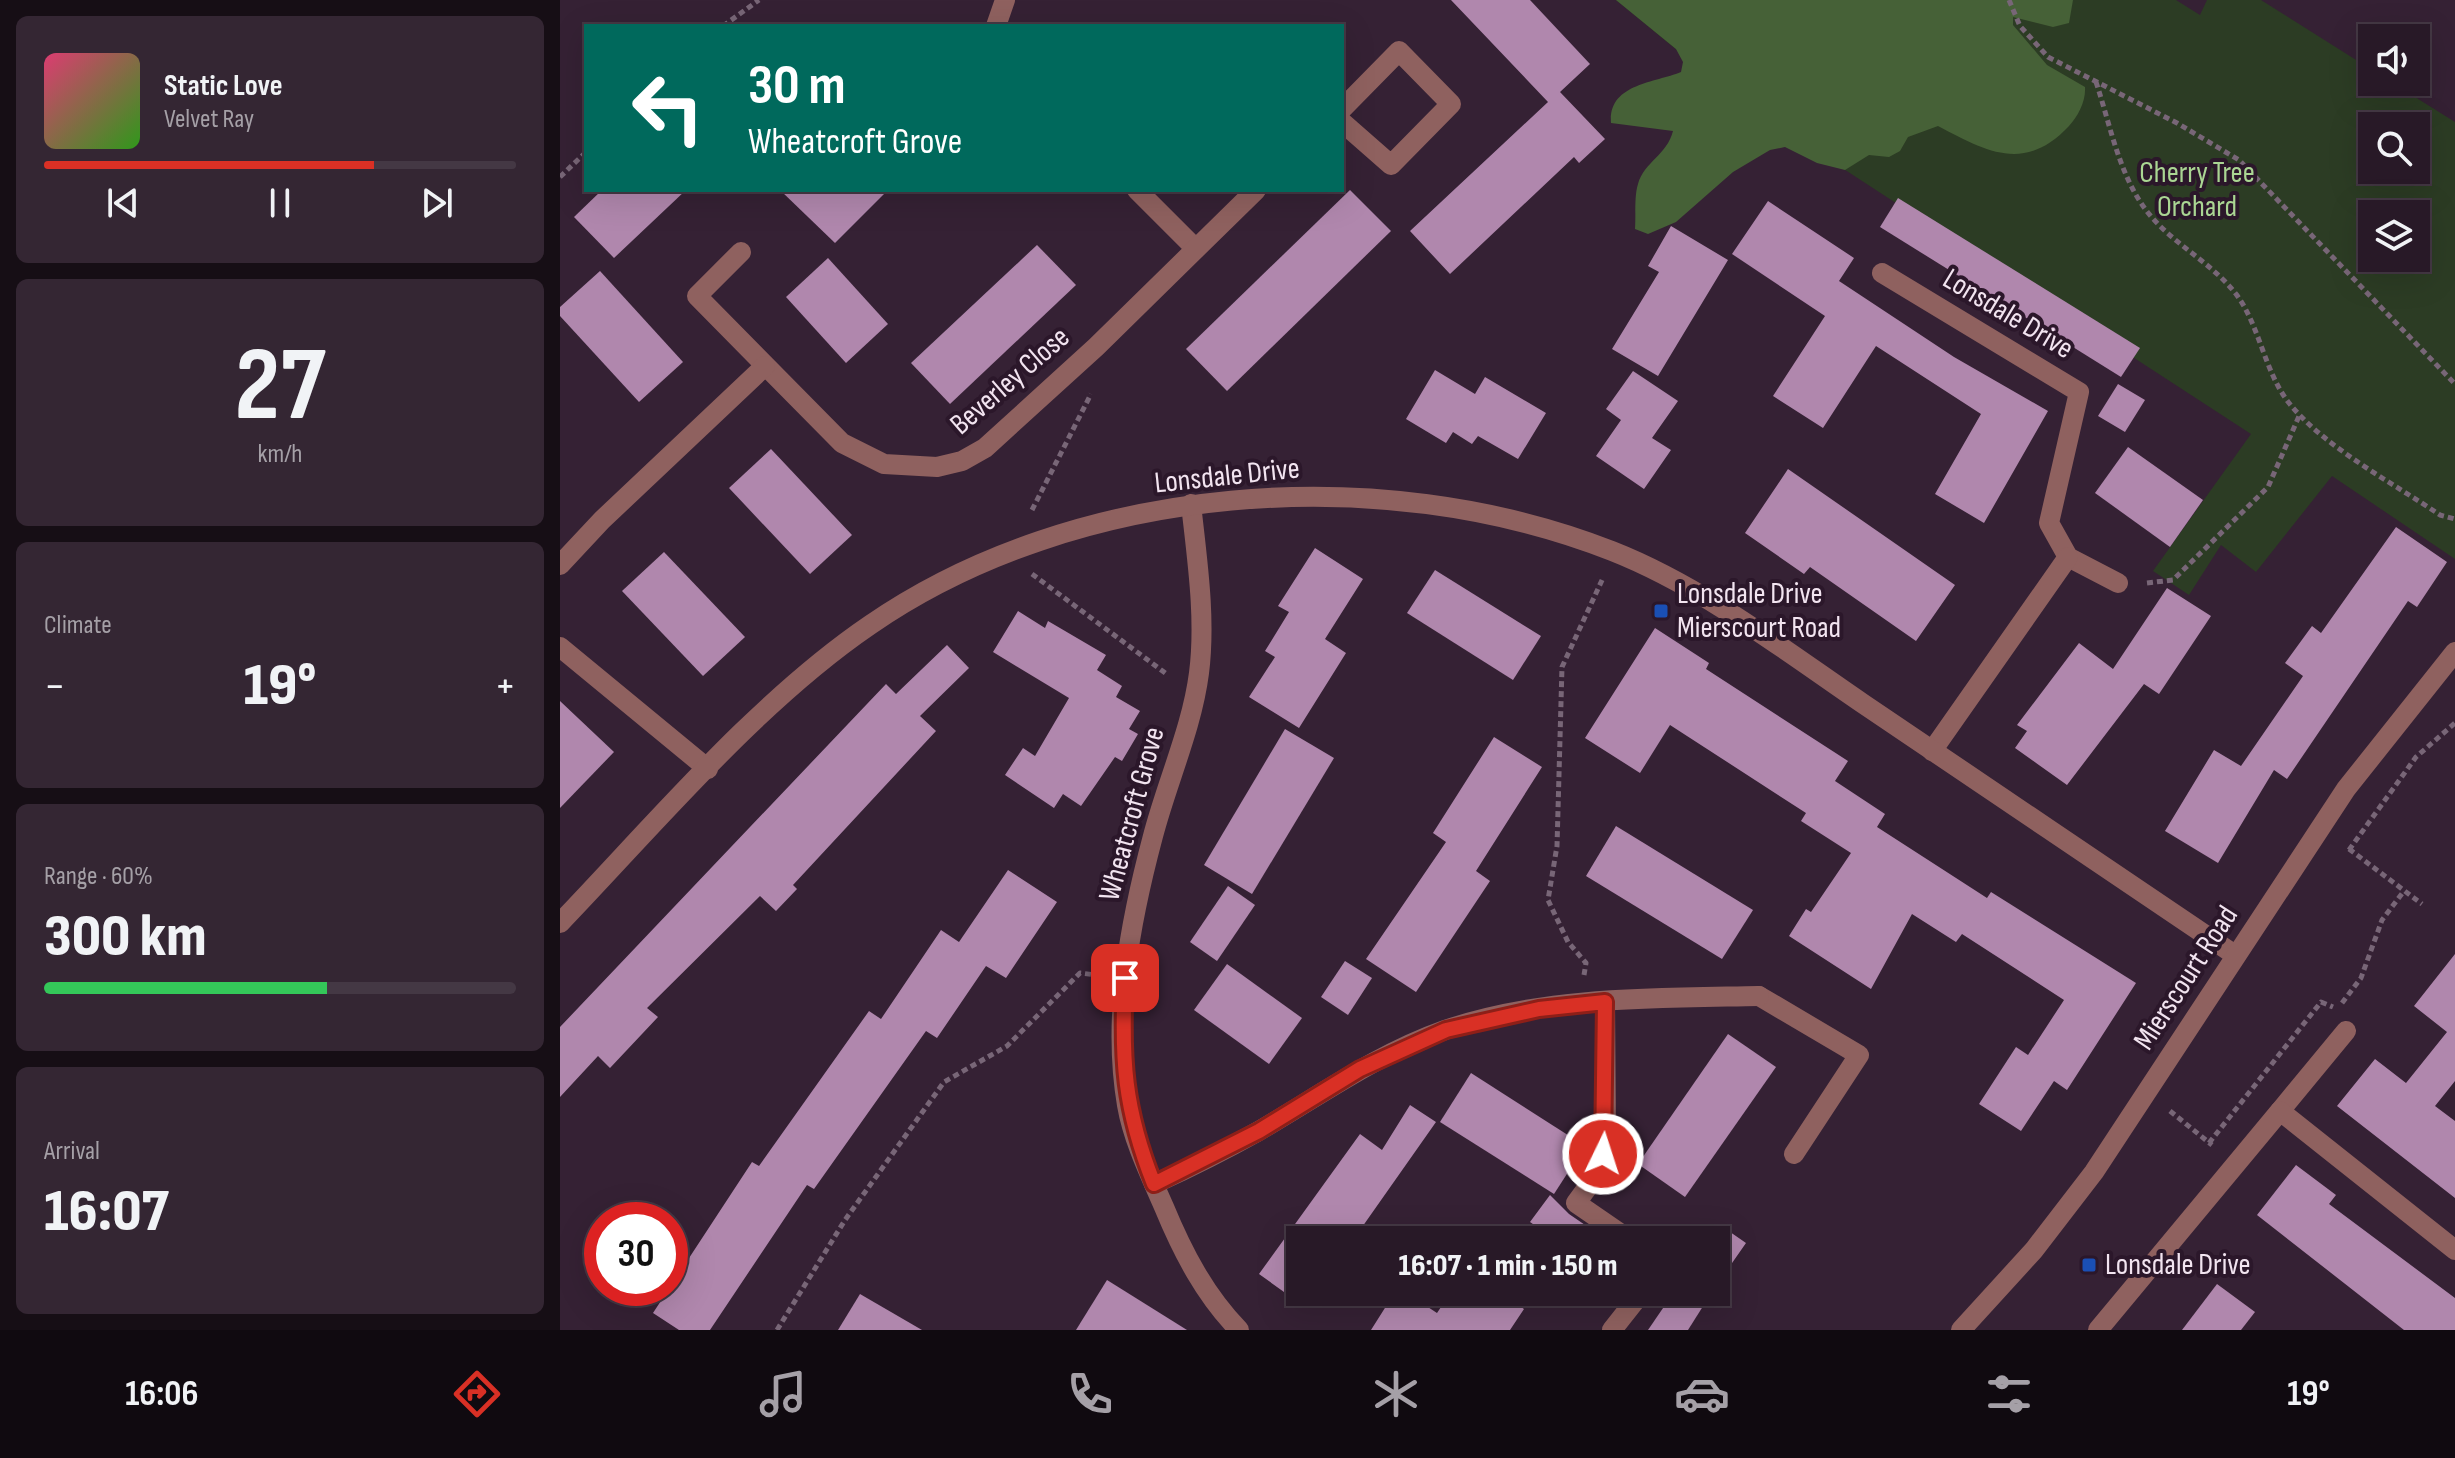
<!DOCTYPE html>
<meta charset="utf-8">
<style>
body{margin:0;font-family:"Sofia Sans Condensed",sans-serif;background:#342633;color:#f1f3f6;height:100vh;display:flex;flex-direction:column;font-size:30px;white-space:nowrap}
*{box-sizing:border-box;margin:0}
p{font-size:26px;color:#a5a0a7}
.icon{flex:none;width:44px;height:44px;fill:none;stroke:currentColor;stroke-width:2;stroke-linecap:round;stroke-linejoin:round}
.map{position:relative;flex:1;overflow:hidden}
.drawer{display:flex;flex-direction:column;gap:16px;padding:16px;background:#160e15;width:560px}
.drawer>*{flex:none}
.top-card{position:absolute;left:24px;top:24px;width:760px;height:168px;border-radius:0px;box-shadow:0 8px 32px #0002,0 0 0 2px #443844;background:#00695c;color:#fff;overflow:hidden}
.buttons{position:absolute;left:1798px;top:24px;display:grid;gap:16px}
.buttons a{display:grid;place-items:center;width:72px;height:72px;border-radius:0px;background:#281927;box-shadow:0 8px 32px #0002,0 0 0 2px #443844;font-size:40px}
.speed{position:absolute;left:24px;top:1202px;display:flex;gap:16px;font-size:40px;font-weight:700;text-align:center}
.speed>*{display:grid;place-content:center;width:104px;height:104px;border-radius:50%;background:#281927;box-shadow:0 8px 32px #0002,0 0 0 2px #443844;line-height:1}
.speed .limit{border:12px solid #d22;background:#fff;color:#111}
.pin{position:absolute;display:grid;place-items:center;width:68px;height:68px;color:#fff;margin:-34px;border-radius:16px;box-shadow:0 4px 12px #0006}
.me{position:absolute;width:88px;margin:-44px;rotate:4deg;stroke-linejoin:round;filter:drop-shadow(0 0 6px #0008)}
.turn{display:flex;align-items:center;gap:28px;height:168px;padding:0 32px;font-size:36px}
.turn .icon{width:104px;height:104px;stroke-width:2.5}
.turn b{display:block;font-size:56px;line-height:68px}
.big{font-size:60px;font-weight:800;line-height:1.1}
.drawer .widget{flex:1;display:flex;flex-direction:column;justify-content:center;gap:12px;min-width:0;padding:0 28px;border-radius:12px;background:#342633}
.drawer .dial{align-items:center;gap:0}
.dial b{font-size:104px;line-height:1}
.song{display:flex;align-items:center;gap:24px}
.cover{width:96px;height:96px;border-radius:12px;background:linear-gradient(135deg,hsl(340 70% 55%),hsl(110 70% 35%))}
.played{height:8px;border-radius:4px;background:linear-gradient(90deg,#d93025 70%,#443844 70%)}
.keys{display:flex;justify-content:space-around;direction:ltr}
.heat{display:flex;justify-content:space-between;align-items:center;font-size:44px;direction:ltr}
.charge{height:12px;border-radius:6px;background:linear-gradient(90deg,#34c759 60%,#443844 0)}
.trip{position:absolute;left:726px;top:1226px;width:444px;height:80px;border-radius:0px;background:#281927;box-shadow:0 8px 32px #0002,0 0 0 2px #443844;font-weight:800;line-height:80px;text-align:center}
.tab-bar{display:flex;height:128px;justify-content:space-around;align-items:center;background:#100a10;color:#a5a0a7}
.tab-bar .icon{width:56px;height:56px}
.tab-bar .current{color:#d93025}
.tab-bar b{font-size:36px;color:#f1f3f6}
main{display:flex;flex:1;min-height:0}
.map>svg:first-child{display:block}
.green{fill:#2c3c24;fill-rule:evenodd}
.forest{fill:#466137}
.building{fill:#b087ad}
.lines{fill:none;stroke-linecap:round;stroke-linejoin:round}
.path{stroke:#786677;stroke-width:5;stroke-dasharray:6 4;stroke-linecap:butt}
.service{stroke:#8f615f;stroke-width:20}
.minor{stroke:#8f615f;stroke-width:20}
.tertiary{stroke:#8f615f;stroke-width:20}
.route-casing{stroke:#8d1f18;stroke-width:20}
.route{stroke:#d93025;stroke-width:14}
.transit-dot{fill:#1a4fb4;stroke:#2b172a;stroke-width:3}
.labels{text-anchor:middle;dominant-baseline:central;stroke-width:8;stroke-linejoin:round;paint-order:stroke}
.park-label{font-size:30px;fill:#aad693;stroke:#2b172a}
.street-label{font-size:30px;fill:#f2e4f0;stroke:#2b172a}
.poi-label{font-size:30px;fill:#f2e4f0;stroke:#2b172a;text-anchor:start}
</style>
<main>
<section class="drawer">
<div class="widget">
<div class="song"><i class="cover"></i><div><b>Static Love</b><p>Velvet Ray</p></div></div>
<div class="played"></div>
<div class="keys"><svg class="icon" aria-label="previous" viewBox="0 0 24 24"><path d="M18 5L8 12l10 7zM5 5v14"/></svg><svg class="icon" aria-label="pause" viewBox="0 0 24 24"><path d="M8 5v14M16 5v14"/></svg><svg class="icon" aria-label="next" viewBox="0 0 24 24"><path d="M6 5l10 7-10 7zM19 5v14"/></svg></div>
</div>
<div class="widget dial"><b>27</b><p>km/h</p></div>
<div class="widget"><p>Climate</p>
<div class="heat"><a>−</a><b class="big">19°</b><a>+</a></div>
</div>
<div class="widget"><p>Range · 60%</p><b class="big">300 km</b><div class="charge"></div></div>
<div class="widget"><p>Arrival</p><b class="big">16:07</b></div>
</section>
<div class="map">
<svg width="1895" height="1330" viewBox="0 0 1895 1330">
<rect width="100%" height="100%" fill="#352134"/>
<!-- green -->
<path class="green" d="M1056,0H1616L1640,15L1647,0H1701L1812,70V82H1831L1895,122V559L1772,476L1696,572L1661,545L1629,595L1593,571L1691,434L1179,101ZM1812,126H1856V170H1812ZM1812,214H1856V258H1812Z"/>
<!-- forest -->
<path class="forest" d="M1056,0H1513L1509,23L1493,27L1453,17V25L1487,65L1525,87C1526,101 1518,116 1509,126C1465,173 1427,152 1378,126L1348,137L1340,151L1329,157L1309,155L1285,170L1257,163L1225,147L1210,150L1173,172L1116,222L1088,234L1075,229C1076,215 1074,197 1078,184C1084,162 1107,155 1113,131L1051,123C1048,84 1094,83 1121,72L1123,62L1116,49Z"/>
<!-- building -->
<g class="building">
<polygon points="891,0 970,0 1030,64 1000,92 1045,139 1019,163 1014,157 890,274 850,231 988,102"/>
<polygon points="42,190 126,190 54,258 14,217"/>
<polygon points="220,190 328,190 275,243"/>
<polygon points="790,190 831,231 667,391 626,349"/>
<polygon points="1338,198 1580,348 1561,377 1320,227"/>
<polygon points="1208,201 1294,258 1279,281 1394,357 1488,411 1424,523 1375,494 1421,414 1316,346 1263,428 1213,396 1265,316 1172,254"/>
<polygon points="1111,226 1168,260 1098,376 1052,349 1099,272 1088,266"/>
<polygon points="477,245 516,285 390,404 351,363"/>
<polygon points="268,258 328,324 286,363 226,297"/>
<polygon points="40,271 123,362 79,402 0,316 0,307"/>
<polygon points="875,370 915,394 925,377 986,413 958,459 918,436 912,444 893,432 886,443 846,419"/>
<polygon points="1073,371 1118,401 1092,438 1111,450 1084,489 1036,456 1061,420 1046,409"/>
<polygon points="1558,384 1585,400 1565,432 1538,416"/>
<polygon points="1568,447 1643,500 1610,547 1535,493"/>
<polygon points="211,449 292,535 250,574 169,488"/>
<polygon points="1228,469 1395,585 1356,641 1250,567 1244,574 1185,533"/>
<polygon points="1836,527 1887,562 1857,607 1848,601 1727,779 1714,770 1658,863 1605,831 1654,750 1681,766 1743,676 1725,663 1752,626 1761,633"/>
<polygon points="755,548 803,579 765,639 786,653 739,728 689,697 715,657 705,651 729,612 718,606"/>
<polygon points="104,552 185,637 143,676 62,591"/>
<polygon points="875,570 981,636 953,680 847,613"/>
<polygon points="1607,588 1651,616 1599,694 1584,684 1507,785 1455,748 1467,731 1457,725 1519,643 1553,669"/>
<polygon points="458,611 485,628 488,621 546,655 537,670 562,686 556,697 580,711 569,729 578,734 562,761 555,757 521,806 503,794 494,808 445,775 463,748 475,756 509,698 433,652"/>
<polygon points="1095,628 1149,663 1146,669 1288,761 1275,781 1325,814 1317,827 1427,898 1431,892 1576,983 1507,1090 1494,1081 1461,1131 1419,1104 1456,1047 1468,1055 1504,1000 1402,934 1396,942 1352,914 1311,989 1229,936 1246,909 1251,912 1291,853 1241,821 1246,813 1110,725 1080,773 1025,738"/>
<polygon points="387,645 409,668 360,716 376,731 233,885 237,889 216,911 200,896 87,1008 98,1017 50,1068 38,1056 0,1097 0,1027 326,684 336,694"/>
<polygon points="0,701 54,752 0,808"/>
<polygon points="725,729 774,758 692,894 644,865"/>
<polygon points="934,737 982,767 916,871 930,881 856,992 806,959 886,842 873,833"/>
<polygon points="1056,826 1193,910 1162,959 1026,876"/>
<polygon points="448,870 497,902 446,978 426,966 377,1038 366,1031 254,1189 247,1185 150,1330 119,1330 93,1313 192,1162 199,1166 309,1011 321,1019 381,930 399,942"/>
<polygon points="668,886 695,905 657,961 630,942"/>
<polygon points="1895,954 1895,1081 1875,1106 1895,1121 1895,1198 1777,1106 1815,1059 1846,1083 1887,1032 1854,1006"/>
<polygon points="785,961 812,978 788,1015 761,997"/>
<polygon points="667,964 742,1018 709,1064 634,1010"/>
<polygon points="1168,1034 1216,1067 1125,1197 1078,1164"/>
<polygon points="911,1073 1025,1146 994,1194 880,1122"/>
<polygon points="850,1105 876,1122 793,1240 740,1240 740,1292 756,1292 745,1307 699,1274 800,1134 822,1150"/>
<polygon points="1736,1165 1776,1195 1769,1204 1895,1298 1895,1330 1844,1330 1697,1215"/>
<polygon points="990,1195 1009,1214 1047,1240 996,1240 970,1222"/>
<polygon points="1160,1225 1186,1243 1156,1286 1156,1240 1150,1240"/>
<polygon points="547,1280 627,1330 516,1330"/>
<polygon points="1657,1284 1695,1312 1681,1330 1622,1330"/>
<polygon points="835,1292 845,1292 877,1313 891,1292 940,1292 964,1309 950,1330 811,1330"/>
<polygon points="1114,1292 1152,1292 1128,1330 1088,1330"/>
<polygon points="300,1294 362,1330 278,1330"/>
</g>
<g class="lines">
<!-- path -->
<g class="path">
<polyline points="1449,0 1460,26 1488,57 1617,123 1679,160 1895,384"/>
<polyline points="163,26 199,0"/>
<path d="M1536,82C1552,130 1561,188 1599,225C1624,250 1654,266 1676,294C1700,326 1704,371 1729,403C1764,447 1833,483 1880,515L1895,519"/>
<polyline points="0,177 26,152"/>
<polyline points="472,510 531,394"/>
<polyline points="472,574 608,675"/>
<polyline points="1587,583 1613,580 1708,487 1740,414"/>
<polyline points="1789,849 1862,904"/>
<polyline points="1789,850 1856,757 1895,723"/>
<polyline points="1024,975 1026,963 1008,942 988,900 997,846 1002,667 1043,578"/>
<polyline points="1782,1003 1801,978 1822,920 1844,891"/>
<polyline points="1610,1111 1652,1145"/>
<polyline points="1649,1143 1761,1002 1773,1007"/>
<polyline points="217,1330 285,1220 384,1082 447,1046 520,973 536,975"/>
</g>
<!-- service -->
<g class="service">
<polyline points="1199,996 1299,1055 1234,1154"/>
<polyline points="1052,1330 1082,1292"/>
</g>
<!-- minor -->
<g class="minor">
<polyline points="436,26 445,0"/>
<polyline points="782,109 839,51 891,104 831,165 782,122"/>
<polyline points="577,190 635,248"/>
<polyline points="181,252 137,296 282,443 324,464 377,467 402,461 425,448 536,347 696,190"/>
<polyline points="1322,273 1519,392 1489,523 1508,557 1558,583"/>
<path d="M631,504C637,559 646,618 639,673C632,728 607,782 593,836C570,922 552,1017 567,1105C573,1140 590,1175 604,1207C623,1253 645,1295 679,1330"/>
<polyline points="0,565 42,520 205,366"/>
<polyline points="0,647 148,769"/>
<polyline points="1372,751 1508,557"/>
<path d="M0,923C95,824 197,702 310,625C516,483 820,460 1052,551C1141,586 1223,649 1302,703C1426,787 1551,871 1675,955"/>
<polyline points="1045,1002 1046,1134 1038,1173 1016,1203 1064,1236"/>
<polyline points="1720,1111 1786,1031"/>
<path d="M594,1184C629,1168 663,1151 697,1132C759,1096 817,1054 885,1030C984,996 1096,998 1199,996"/>
<polyline points="1538,1330 1720,1111 1895,1250"/>
</g>
<!-- tertiary -->
<polyline class="tertiary" points="1401,1330 1474,1250 1534,1172 1786,789 1895,652"/>
</g>
<g class="lines">
<defs>
<path id="route" d="M565,978C561,1059 564,1109 594,1184L699,1131L800,1069L886,1030L979,1009L1045,1002L1043,1154"/>
</defs>
<!-- route casing -->
<use href="#route" class="route-casing"/>
<!-- route -->
<use href="#route" class="route"/>
</g>
<!-- markers -->
<g class="transit-dot">
<rect x="1093" y="603" width="16" height="16" rx="4"/>
<rect x="1521" y="1257" width="16" height="16" rx="4"/>
</g>
<g class="labels">
<!-- park labels -->
<g class="park-label">
<text x="1637" y="173">Cherry Tree<tspan x="1637" dy="34">Orchard</tspan></text>
</g>
<!-- street labels -->
<g class="street-label">
<text transform="translate(1448 314) rotate(31)">Lonsdale Drive</text>
<text transform="translate(450 381) rotate(-41)">Beverley Close</text>
<text transform="translate(667 476) rotate(-6)">Lonsdale Drive</text>
<text transform="translate(572 814) rotate(-75)">Wheatcroft Grove</text>
<text transform="translate(1626 978) rotate(-57)">Mierscourt Road</text>
</g>
<!-- poi labels -->
<g class="poi-label">
<text x="1117" y="594">Lonsdale Drive<tspan x="1117" dy="34">Mierscourt Road</tspan></text>
<text x="1545" y="1265">Lonsdale Drive</text>
</g>
</g>
</svg>
<div class="buttons">
<a><svg class="icon" aria-label="sound" viewBox="0 0 24 24"><path d="M4 9h4l5-4v14l-5-4H4zM17 9q2 3 0 6"/></svg></a>
<a><svg class="icon" aria-label="search" viewBox="0 0 24 24"><circle cx="10" cy="10" r="6"/><path d="M15 15l6 6"/></svg></a>
<a><svg class="icon" aria-label="layers" viewBox="0 0 24 24"><path d="M12 4l9 5-9 5-9-5zM3 14l9 5 9-5"/></svg></a>
</div>
<div class="speed"><div class="limit">30</div></div>
<div class="pin" style="left:565px;top:978px;background:#d93025"><svg class="icon" aria-label="arrive" viewBox="0 0 24 24"><path d="M6 21V4h12l-3 4 3 4H6"/></svg></div>
<svg class="me" style="left:1043px;top:1154px" viewBox="-20 -20 40 40"><circle r="17" fill="#d93025" stroke="#fff" stroke-width="3"/><path d="M0-11L8 9 0 5-8 9z" fill="#fff"/></svg>
<div class="trip">16:07 · 1 min · 150 m</div>
<div class="top-card">
<div class="turn"><svg class="icon" aria-label="left" viewBox="0 0 24 24"><path d="M17 20v-9H6M10 6l-5 5 5 5"/></svg><div><b>30 m</b>Wheatcroft Grove</div></div>
</div>
</div>
</main>
<nav class="tab-bar">
<b>16:06</b>
<svg class="icon current" aria-label="directions" viewBox="0 0 24 24"><path d="M12 3l9 9-9 9-9-9zM9 14v-3h6M13 9l2 2-2 2"/></svg>
<svg class="icon" aria-label="music" viewBox="0 0 24 24"><path d="M9 18V5l10-2v13"/><circle cx="6" cy="18" r="3"/><circle cx="16" cy="16" r="3"/></svg>
<svg class="icon" aria-label="phone" viewBox="0 0 24 24"><path d="M5 4h4l2 5-3 2q2 4 5 5l2-3 5 2v4C11 20 4 13 5 4z"/></svg>
<svg class="icon" aria-label="climate" viewBox="0 0 24 24"><path d="M12 3v18M4 7l16 10M4 17L20 7"/></svg>
<svg class="icon" aria-label="car" viewBox="0 0 24 24"><path d="M5 17H2v-5l4-1 3-4h7l3 4 3 1v5h-3M9 17h6M6 11h13"/><circle cx="7" cy="17" r="2"/><circle cx="17" cy="17" r="2"/></svg>
<svg class="icon" aria-label="filters" viewBox="0 0 24 24"><path d="M4 7h16M4 17h16"/><circle cx="9" cy="7" r="2"/><circle cx="15" cy="17" r="2"/></svg>
<b>19°</b>
</nav>
